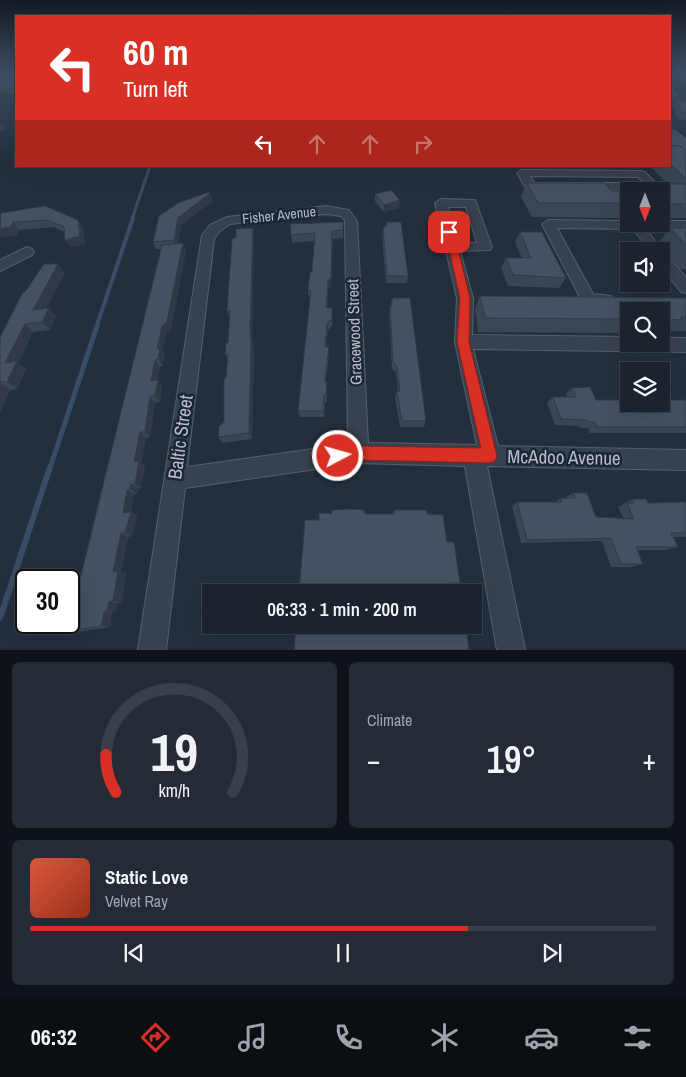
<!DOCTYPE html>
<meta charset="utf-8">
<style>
body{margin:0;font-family:"Archivo Narrow",sans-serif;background:#242b36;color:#f1f3f6;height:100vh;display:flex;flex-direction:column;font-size:19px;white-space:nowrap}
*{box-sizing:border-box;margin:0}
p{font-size:16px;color:#a0a4aa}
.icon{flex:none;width:28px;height:28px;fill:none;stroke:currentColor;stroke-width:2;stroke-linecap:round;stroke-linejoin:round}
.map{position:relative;height:650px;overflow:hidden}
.panel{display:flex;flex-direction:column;gap:12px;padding:12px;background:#0f1319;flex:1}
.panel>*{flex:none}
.guide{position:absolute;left:15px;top:15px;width:656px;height:152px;border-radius:0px;box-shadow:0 5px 20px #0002,0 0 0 1px #39404a;background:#d93025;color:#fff;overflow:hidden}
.needle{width:32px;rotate:180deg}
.fabs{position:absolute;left:620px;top:182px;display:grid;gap:10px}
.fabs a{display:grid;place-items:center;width:50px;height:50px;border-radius:0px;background:#1b232e;box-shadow:0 5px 20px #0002,0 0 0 1px #39404a;font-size:25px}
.speed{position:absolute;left:15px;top:569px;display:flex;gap:10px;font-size:25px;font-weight:700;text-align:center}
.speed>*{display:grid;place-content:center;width:65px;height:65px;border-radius:50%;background:#1b232e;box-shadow:0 5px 20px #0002,0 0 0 1px #39404a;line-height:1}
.speed .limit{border:2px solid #111;border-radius:8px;background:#fff;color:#111}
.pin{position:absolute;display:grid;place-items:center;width:42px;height:42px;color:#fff;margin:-21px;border-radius:10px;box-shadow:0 2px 8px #0006}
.me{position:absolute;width:55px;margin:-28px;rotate:84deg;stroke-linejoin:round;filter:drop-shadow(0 0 4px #0008)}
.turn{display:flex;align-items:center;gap:18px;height:105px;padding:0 25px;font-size:22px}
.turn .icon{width:65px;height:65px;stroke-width:2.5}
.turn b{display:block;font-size:35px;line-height:42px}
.lanes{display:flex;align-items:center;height:48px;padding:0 25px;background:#0003;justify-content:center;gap:25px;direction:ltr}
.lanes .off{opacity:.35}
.big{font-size:38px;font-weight:600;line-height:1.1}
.panel .card{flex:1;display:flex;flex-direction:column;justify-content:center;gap:8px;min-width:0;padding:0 18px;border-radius:8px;background:#242b36}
.panel .dial{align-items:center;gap:0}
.dial svg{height:130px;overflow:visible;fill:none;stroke:#39404a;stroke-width:7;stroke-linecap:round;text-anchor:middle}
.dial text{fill:#f1f3f6;stroke:none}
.song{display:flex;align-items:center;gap:15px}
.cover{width:60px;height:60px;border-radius:8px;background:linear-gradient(135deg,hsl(10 70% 55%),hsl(10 70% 35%))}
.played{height:5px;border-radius:2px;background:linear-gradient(90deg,#d93025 70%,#39404a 70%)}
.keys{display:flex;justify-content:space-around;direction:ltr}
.heat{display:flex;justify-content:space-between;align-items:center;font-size:28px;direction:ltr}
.panel .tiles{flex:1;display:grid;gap:12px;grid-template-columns:1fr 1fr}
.card:last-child{grid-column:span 2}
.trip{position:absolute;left:202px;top:584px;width:280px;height:50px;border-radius:0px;background:#1b232e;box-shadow:0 5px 20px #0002,0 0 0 1px #39404a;font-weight:600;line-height:50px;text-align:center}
.dock{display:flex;height:80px;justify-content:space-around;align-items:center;background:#0b0e12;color:#a0a4aa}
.dock .icon{width:35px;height:35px}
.dock .on{color:#d93025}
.dock b{font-size:22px;color:#f1f3f6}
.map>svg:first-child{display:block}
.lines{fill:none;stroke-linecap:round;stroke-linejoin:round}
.stream-far3{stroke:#394c67;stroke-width:3}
.stream-far2{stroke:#394c67;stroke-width:4}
.stream-far1{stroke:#394c67;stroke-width:5}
.stream{stroke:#394c67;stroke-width:6}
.minor-casing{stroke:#565f6c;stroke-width:2}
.secondary-casing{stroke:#565f6c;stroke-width:2}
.minor{fill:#38414e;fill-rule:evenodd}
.secondary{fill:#465061;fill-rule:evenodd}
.wall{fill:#3b4654}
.shaded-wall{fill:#303945}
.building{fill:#455162;stroke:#303945}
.route{fill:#d93025;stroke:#8d1f18}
.labels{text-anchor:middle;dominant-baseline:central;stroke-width:5;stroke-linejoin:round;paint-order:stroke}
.far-street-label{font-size:14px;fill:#b4bcc9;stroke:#1d2633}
.street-label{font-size:16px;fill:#b4bcc9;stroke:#1d2633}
.near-street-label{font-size:19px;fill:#b4bcc9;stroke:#1d2633}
</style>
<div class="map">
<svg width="686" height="650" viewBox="0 0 686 650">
<rect width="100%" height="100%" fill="#242f3e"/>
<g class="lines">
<!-- stream-far3 -->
<polyline class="stream-far3" points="132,219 150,166"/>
<!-- stream-far2 -->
<polyline class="stream-far2" points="96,328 133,218"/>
<!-- stream-far1 -->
<polyline class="stream-far1" points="50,468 97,326"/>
<!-- stream -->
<polyline class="stream" points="0,618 50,467"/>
<defs>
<g id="minor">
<path d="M522,170L641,171L645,172L659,187L653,190L530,189L526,188L517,173ZM530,176L638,177L644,183H534Z"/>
<path d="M441,199L475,200L492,247L490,250L460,251L473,298L472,335L629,337V344H661V338H686V352L473,349L498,446L686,450V470L487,466L525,650H497L465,466L358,463L185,488L166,650H138L202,235L210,225L227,217L326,206L349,210L357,221L368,443L477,445L455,342L457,298L435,203ZM448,207H466L477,243H458ZM326,214L341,216L345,221L348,444L187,467L214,239L220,231L230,224Z"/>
<polygon points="548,220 629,221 629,224 661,224 661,221 686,221 686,229 646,229 663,252 666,253 686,278 686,293 681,292 661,266 661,251 650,251 633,229 557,228 593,294 611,296 614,300 611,304 606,306 583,303 542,224"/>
<polygon points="27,247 32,249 34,252 32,255 0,271 0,260"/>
</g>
<polygon id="secondary" points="670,130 675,131 686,140 686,152 681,151 670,141"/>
</defs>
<!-- minor casing -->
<use href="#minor" class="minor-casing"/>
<!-- secondary casing -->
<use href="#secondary" class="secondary-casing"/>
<!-- minor -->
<use href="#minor" class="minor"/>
<!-- secondary -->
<use href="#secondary" class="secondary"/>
</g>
<!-- wall -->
<g class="wall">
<polygon points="9,71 16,71 16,95 0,91 0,72 12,75 14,73"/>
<polygon points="670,71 678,75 674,81 671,81 680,97 679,100 686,101 686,120 678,119 672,106 674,103 670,103"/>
<polygon points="670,146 686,152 686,218 661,218 661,191 629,191 629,208 622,218 532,217 521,197 527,183 611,191 625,196 633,184 667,184 650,166 670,166"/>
<polygon points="375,194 399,208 384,212 375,201"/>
<polygon points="213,201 181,225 178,244 186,250 171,329 166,333 162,351 165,355 162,366 160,367 157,380 162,387 160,402 155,403 150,437 146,438 141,463 145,466 141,488 138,489 137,494 134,494 131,512 137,516 132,536 128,537 121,572 126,573 122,602 117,603 115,612 112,612 110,627 77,632 67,632 161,249 156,249 153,242"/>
<polygon points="45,206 83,227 85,244 71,247 65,232 53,227 19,230 17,235 2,238 0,215"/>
<polygon points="343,222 343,238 333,239 331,286 328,288 327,308 332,315 332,327 330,327 329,330 328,330 326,347 329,354 326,382 327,389 327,402 325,402 324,417 300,417 298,411 310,297 309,297 308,290 312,272 314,241 292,243 290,224"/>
<polygon points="386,222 408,276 407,283 386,283 382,235 383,228 386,226"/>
<polygon points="253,228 254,235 252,336 254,350 252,439 222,443 218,437 224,422 228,360 225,354 228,343 230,318 227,311"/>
<polygon points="670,228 686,228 686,269 681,269 658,243"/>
<polygon points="520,232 566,278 559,288 508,286 501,268 506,258 522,258 515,242"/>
<polygon points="65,273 46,308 49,308 56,316 50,330 33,332 18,363 26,369 17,389 10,390 0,413 0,337 25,292"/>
<polygon points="480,296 686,298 686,331 670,331 667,333 661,333 661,311 629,311 629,333 478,332 475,310"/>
<polygon points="392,298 426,421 424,427 400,427 395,397 397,391 398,391 396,372 392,369 389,313"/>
<polygon points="571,388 596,400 628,400 627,398 629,396 629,404 686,400 686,433 590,433 588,428 580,428 579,426 555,425 547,403 553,397 567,397 566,394"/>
<polygon points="573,493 596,517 623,518 618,507 623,505 623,504 632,499 648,503 686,502 686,537 673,537 678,547 666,550 637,550 643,564 632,567 611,567 602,541 521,543 512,506 517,502 555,502 561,498 567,498 566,497"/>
<polygon points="394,510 427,514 447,542 460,583 452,586 319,520 365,514 392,514"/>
</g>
<!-- shaded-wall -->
<g class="shaded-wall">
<polygon points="0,123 3,123 7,129 0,131"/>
<polygon points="210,193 213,201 181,225 177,247 174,240 178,218"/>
<polygon points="400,200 399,208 384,212 384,205"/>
<polygon points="78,220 83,227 85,244 71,247 65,240"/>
<polygon points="13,222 19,230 17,235 2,238 0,236 0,229"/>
<polygon points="253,228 254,235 252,336 254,350 252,439 249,433 250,329"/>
<polygon points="332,231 331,286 328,288 327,315 328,280"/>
<polygon points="183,243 186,250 171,329 166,333 162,351 165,355 162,366 158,359 157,349 162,326"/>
<polygon points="58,264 65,273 41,318 33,310"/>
<polygon points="49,308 56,316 50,330 42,322"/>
<polygon points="327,323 328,330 326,354 325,347"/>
<polygon points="25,324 33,332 18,363 26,369 17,389 7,382 5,363"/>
<polygon points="329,347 329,354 325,389 325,382"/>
<polygon points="155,360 160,367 156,388 151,381"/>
<polygon points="158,380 162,387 160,402 155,396"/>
<polygon points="0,383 10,390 0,413"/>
<polygon points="150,396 155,403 150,437 145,432"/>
<polygon points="140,432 146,438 141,463 145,466 141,488 135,484 134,462"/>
<polygon points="131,484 138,489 137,494 130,489"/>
<polygon points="127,490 134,494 131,512 137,516 132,536 125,533 123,513"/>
<polygon points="121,533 128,537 121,572 126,573 122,602 113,601 113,572"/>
<polygon points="109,602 117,603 115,612 107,611"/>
<polygon points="104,612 112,612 110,627 101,626"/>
</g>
<!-- building -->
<g class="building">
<polygon points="14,71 16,71 16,90 0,86 0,72 12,75 14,73"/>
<polygon points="670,71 675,71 678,75 670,74"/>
<polygon points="670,80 680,97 670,96"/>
<polygon points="676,100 686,101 686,112 682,112"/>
<polygon points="670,146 680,146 686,152 686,179 670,164"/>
<polygon points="527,183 605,183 611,191 620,191 629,200 629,203 538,203"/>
<polygon points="633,184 686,184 686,204 661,204 661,191 640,191"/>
<polygon points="391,190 400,200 384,205 375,194"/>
<polygon points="209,192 210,193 178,218 174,240 153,242 159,216 178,203"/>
<polygon points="45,206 78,220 80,236 65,240 64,227 48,220 13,222 11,227 0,229 1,213"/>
<polygon points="343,222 343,230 332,231 331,278 328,280 326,308 332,308 332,320 329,320 329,323 327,323 325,347 329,347 325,382 327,382 326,395 324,395 323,411 298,411 311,290 308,290 310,272 312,272 315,233 291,235 290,224"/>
<polygon points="386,222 401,222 408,276 387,276 383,228 387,226"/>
<polygon points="253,228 250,329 251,343 249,433 218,437 219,426 224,422 224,379 226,378 228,354 225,354 226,343 228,343 230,311 227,311 232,239 236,237 236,229"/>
<polygon points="670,228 686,228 686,245"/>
<polygon points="520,232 542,232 566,278 513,275 506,258 531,258"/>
<polygon points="183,243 167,322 162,326 157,349 160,348 158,359 155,360 151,381 158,380 155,396 150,396 145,432 140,432 134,462 139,461 135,484 131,484 130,489 127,490 123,513 131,512 125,533 121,533 113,572 118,571 113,601 109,602 107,611 104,612 101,626 67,632 162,245"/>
<polygon points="44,264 58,264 33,310 49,308 42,322 25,324 5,363 17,361 7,382 0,382 0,337 23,292 25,292"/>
<polygon points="480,296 686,298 686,317 681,317 682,320 661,319 661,311 629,311 629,319 485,318"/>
<polygon points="392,298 410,298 426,421 402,421 397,391 400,391 397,366 393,362 390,306 392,306"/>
<polygon points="590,387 596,400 629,400 629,404 661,404 661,400 686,400 686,427 597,427 595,422 587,422 586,420 561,419 553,397 576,397 571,388"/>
<polygon points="573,493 587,493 596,517 634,519 627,503 634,503 632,499 646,499 648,503 686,502 686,533 671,533 678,547 636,547 643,564 621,564 611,538 527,540 517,502 562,502 561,498 575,498"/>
<polygon points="351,509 364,510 365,514 394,514 394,510 427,510 427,514 443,515 447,542 454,542 460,583 451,583 453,592 299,592 305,520 319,520 319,513 332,514 332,510"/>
<polygon points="296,625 466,625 469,650 294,650"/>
</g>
<!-- sky -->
<linearGradient id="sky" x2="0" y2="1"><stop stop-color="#141a22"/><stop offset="0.44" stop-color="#3f4d63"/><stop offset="1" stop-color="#3f4d63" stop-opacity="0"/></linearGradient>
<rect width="686" height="162" fill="url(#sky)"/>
<!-- route -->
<polygon class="route" points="446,230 449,230 454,232 470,298 469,342 497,456 495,461 490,463 358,460 338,463 333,461 331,456 333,450 358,446 481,448 457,342 460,298 445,232"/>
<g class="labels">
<!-- far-street labels -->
<g class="far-street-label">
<text transform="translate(279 215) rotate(-6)">Fisher Avenue</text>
</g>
<!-- street labels -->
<g class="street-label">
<text transform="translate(354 332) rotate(-92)">Gracewood Street</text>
</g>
<!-- near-street labels -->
<g class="near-street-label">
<text transform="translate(180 437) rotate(-82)">Baltic Street</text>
<text transform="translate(564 457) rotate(1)">McAdoo Avenue</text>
</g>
</g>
</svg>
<div class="fabs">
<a><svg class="needle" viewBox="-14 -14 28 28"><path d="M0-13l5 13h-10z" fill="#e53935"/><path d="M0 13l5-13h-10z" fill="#a0a4aa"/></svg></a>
<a><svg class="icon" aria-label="sound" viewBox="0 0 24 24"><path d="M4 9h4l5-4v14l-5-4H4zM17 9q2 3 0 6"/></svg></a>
<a><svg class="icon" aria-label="search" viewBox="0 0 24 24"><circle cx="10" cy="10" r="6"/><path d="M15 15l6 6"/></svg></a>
<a><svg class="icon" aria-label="layers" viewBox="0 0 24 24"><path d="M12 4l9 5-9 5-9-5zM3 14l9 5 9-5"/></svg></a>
</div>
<div class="speed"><div class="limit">30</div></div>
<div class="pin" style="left:449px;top:232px;background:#d93025"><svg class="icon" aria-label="arrive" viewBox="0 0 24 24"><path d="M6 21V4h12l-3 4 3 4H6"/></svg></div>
<svg class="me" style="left:338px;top:456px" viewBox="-20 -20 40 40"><circle r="17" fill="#d93025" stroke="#fff" stroke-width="3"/><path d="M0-11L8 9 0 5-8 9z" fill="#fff"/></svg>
<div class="trip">06:33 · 1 min · 200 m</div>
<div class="guide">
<div class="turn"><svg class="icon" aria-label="left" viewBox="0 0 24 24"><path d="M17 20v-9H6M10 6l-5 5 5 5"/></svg><div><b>60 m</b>Turn left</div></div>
<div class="lanes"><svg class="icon" aria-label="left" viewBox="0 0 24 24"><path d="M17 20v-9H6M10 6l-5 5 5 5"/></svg><svg class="icon off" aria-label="ahead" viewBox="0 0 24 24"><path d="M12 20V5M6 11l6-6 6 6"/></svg><svg class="icon off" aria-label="ahead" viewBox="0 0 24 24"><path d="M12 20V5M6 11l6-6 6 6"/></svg><svg class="icon off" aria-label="right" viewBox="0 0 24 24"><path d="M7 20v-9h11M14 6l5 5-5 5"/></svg></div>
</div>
</div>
<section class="panel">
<div class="tiles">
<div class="card dial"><svg viewBox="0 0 100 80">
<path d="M14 69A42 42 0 1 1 86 69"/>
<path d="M14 69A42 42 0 0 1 8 46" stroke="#d93025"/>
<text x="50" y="56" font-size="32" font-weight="700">19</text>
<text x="50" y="72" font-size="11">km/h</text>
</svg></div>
<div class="card"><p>Climate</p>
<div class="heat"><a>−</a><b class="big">19°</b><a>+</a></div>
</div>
<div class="card">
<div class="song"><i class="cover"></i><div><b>Static Love</b><p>Velvet Ray</p></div></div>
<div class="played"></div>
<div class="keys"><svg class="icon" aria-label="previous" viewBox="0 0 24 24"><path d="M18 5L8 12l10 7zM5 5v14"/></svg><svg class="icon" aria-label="pause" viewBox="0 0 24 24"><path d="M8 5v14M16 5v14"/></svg><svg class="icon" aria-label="next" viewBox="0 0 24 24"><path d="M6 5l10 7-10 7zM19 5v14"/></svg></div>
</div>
</div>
</section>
<nav class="dock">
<b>06:32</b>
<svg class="icon on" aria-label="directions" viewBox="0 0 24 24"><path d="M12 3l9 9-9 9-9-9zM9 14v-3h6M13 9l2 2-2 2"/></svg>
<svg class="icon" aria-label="music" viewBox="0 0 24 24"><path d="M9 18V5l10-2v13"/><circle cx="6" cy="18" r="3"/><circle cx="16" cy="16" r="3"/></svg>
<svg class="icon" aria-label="phone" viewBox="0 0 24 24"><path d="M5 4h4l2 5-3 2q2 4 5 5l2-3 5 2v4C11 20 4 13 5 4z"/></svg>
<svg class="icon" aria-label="climate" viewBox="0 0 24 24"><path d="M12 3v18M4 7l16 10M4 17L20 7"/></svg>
<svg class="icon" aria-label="car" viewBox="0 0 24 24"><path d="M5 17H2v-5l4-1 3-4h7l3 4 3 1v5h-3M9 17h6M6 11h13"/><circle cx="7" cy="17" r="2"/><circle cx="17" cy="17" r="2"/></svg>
<svg class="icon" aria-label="filters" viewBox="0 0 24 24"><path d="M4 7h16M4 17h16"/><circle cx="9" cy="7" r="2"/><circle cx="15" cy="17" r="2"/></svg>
</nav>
